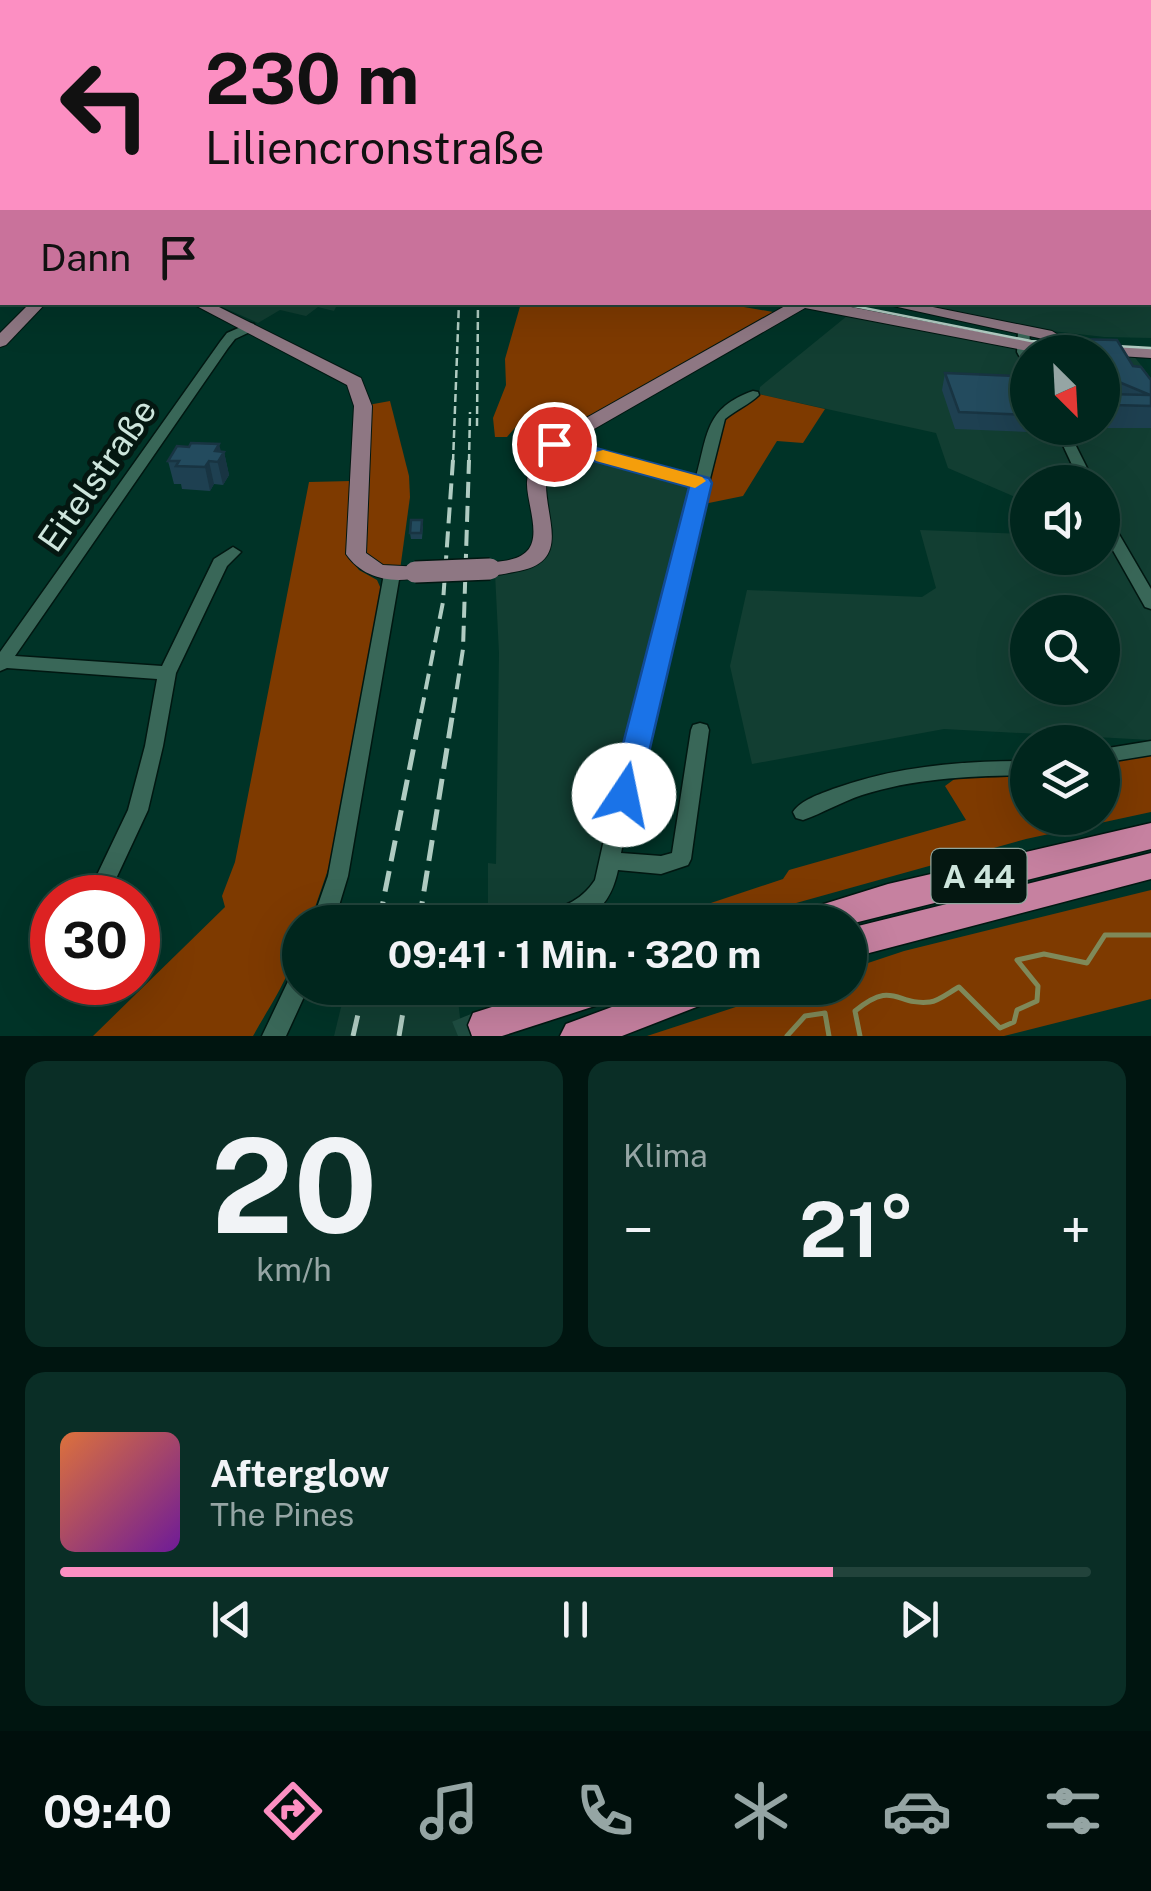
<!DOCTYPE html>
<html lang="de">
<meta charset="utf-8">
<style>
body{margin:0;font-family:"Public Sans",sans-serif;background:#0a2e26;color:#f1f3f6;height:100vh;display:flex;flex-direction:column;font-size:38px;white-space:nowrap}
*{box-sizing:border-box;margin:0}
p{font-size:32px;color:#95a5a4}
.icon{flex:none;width:55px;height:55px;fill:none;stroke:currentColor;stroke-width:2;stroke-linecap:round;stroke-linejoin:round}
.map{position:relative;height:1036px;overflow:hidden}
.side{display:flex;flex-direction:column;gap:25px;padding:25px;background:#001510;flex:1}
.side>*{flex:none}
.banner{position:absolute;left:0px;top:0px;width:1152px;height:305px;box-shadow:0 10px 40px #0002,0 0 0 2px #22433b;background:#fc8fc2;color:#111;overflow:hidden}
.needle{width:65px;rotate:156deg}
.controls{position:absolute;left:1010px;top:335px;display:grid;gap:20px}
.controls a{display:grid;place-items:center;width:110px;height:110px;border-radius:50%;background:#00261d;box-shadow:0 10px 40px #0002,0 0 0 2px #22433b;font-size:50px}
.speed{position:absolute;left:30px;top:875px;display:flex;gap:20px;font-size:50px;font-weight:700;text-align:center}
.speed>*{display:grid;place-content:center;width:130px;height:130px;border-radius:50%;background:#00261d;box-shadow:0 10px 40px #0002,0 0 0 2px #22433b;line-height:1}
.speed .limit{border:15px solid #d22;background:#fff;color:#111}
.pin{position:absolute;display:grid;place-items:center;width:85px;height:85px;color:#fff;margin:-42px;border:5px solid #fff;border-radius:50%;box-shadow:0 2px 10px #0007}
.me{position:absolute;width:110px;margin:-55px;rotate:11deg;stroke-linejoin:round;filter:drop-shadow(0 0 8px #0008)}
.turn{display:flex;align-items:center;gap:35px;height:210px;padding:0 40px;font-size:45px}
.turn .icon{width:130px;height:130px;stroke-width:2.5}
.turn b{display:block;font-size:70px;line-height:85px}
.then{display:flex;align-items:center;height:95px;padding:0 40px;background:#0003;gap:20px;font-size:38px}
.big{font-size:75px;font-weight:700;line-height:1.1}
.side .widget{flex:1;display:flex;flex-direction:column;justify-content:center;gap:15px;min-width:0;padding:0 35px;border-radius:20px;background:#0a2e26}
.side .dial{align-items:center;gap:0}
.dial b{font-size:130px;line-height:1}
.song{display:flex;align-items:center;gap:30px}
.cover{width:120px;height:120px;border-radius:15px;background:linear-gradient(135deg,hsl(20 70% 55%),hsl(280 70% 35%))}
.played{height:10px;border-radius:5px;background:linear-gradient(90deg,#fc8fc2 75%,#22433b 75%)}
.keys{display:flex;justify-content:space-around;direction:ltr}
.heat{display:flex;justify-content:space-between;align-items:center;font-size:55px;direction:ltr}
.side .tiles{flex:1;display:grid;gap:25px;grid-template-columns:1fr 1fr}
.widget:last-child{grid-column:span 2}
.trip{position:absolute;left:282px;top:905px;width:585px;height:100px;border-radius:50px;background:#00261d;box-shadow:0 10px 40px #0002,0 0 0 2px #22433b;font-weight:700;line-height:100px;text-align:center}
.tab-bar{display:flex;height:160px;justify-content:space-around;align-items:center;background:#000f0c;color:#95a5a4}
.tab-bar .icon{width:70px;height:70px}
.tab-bar .on{color:#fc8fc2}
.tab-bar b{font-size:45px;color:#f1f3f6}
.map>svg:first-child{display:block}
.built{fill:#123e32;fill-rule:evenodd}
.green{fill:#7e3a00}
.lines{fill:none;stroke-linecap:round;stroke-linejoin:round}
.stream{stroke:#7f8959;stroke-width:5}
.highway-tunnel{stroke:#1f4e42;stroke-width:31;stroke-dasharray:31 15;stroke-linecap:butt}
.minor-casing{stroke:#011711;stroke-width:3}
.major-casing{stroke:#011711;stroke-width:2}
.highway-casing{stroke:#011711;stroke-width:3}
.minor{fill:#396758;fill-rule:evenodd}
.major{fill:#8e7783;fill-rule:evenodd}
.highway{fill:#c681a0;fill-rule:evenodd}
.tram{stroke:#b0ccc2;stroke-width:2.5}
.rail-far2{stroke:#b0ccc2;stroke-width:2.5;stroke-dasharray:8 4;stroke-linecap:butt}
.rail-far1{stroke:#b0ccc2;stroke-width:4;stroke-dasharray:16 8;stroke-linecap:butt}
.rail{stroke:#b0ccc2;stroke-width:5;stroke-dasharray:21 10;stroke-linecap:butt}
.major-bridge-casing{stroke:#011711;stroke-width:24;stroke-linecap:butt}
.major-bridge{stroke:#8e7783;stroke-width:21}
.wall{fill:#1e4051}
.shaded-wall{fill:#183442}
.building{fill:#234b5e;stroke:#183442;stroke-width:2.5}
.route{fill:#1a73e8;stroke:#114b97;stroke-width:2.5}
.slow{fill:#f59e0b}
.labels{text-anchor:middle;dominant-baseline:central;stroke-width:10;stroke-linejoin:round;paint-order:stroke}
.shield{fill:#041711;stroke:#91a79f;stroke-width:2.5}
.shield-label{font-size:32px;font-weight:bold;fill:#cde5dc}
.street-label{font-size:35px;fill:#cde5dc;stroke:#041711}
</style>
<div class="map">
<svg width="1151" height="1036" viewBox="0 0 1151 1036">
<rect width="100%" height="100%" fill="#003327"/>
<!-- built -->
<g class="built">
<polygon points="1151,30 1151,338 1104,337 1026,328 914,303 1150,302"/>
<polygon points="213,303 338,303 334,311 318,307 306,316 280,310 258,323"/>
<path d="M847,316L1066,352H1028V428H1102L1103,354L1133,355L1151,378V740L944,729L752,764L730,666L747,590L922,597L936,588L920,530L1027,534L1028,558H1102L1103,537H1106L1102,482H1028L1027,502L948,468L936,433L759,394L760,387ZM1028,612H1102V688H1028Z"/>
<polygon points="564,449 695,484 598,883 564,913 526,922 488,922 488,863 496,864 499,653 495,573 547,552 553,530 541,492 549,452"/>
<polygon points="343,999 458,1000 462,1036 334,1036"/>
</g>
<!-- green -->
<g class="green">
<polygon points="0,0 246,0 2,2 0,218"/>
<polygon points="715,302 779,313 551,437 525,432 521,421 507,437 495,437 493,418 506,385 505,359 521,303"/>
<polygon points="759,394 825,409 803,443 777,441 743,496 699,505 720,425 728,414"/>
<polygon points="390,401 409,476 410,497 400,570 387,569 365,556 368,405"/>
<path d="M351,481L348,556L359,570L377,580L381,589L332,858L310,922H300C300,964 273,1000 253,1036H93L225,907L222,896L235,862L309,482Z"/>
<polygon points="1151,755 1151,812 1026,839 728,922 654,922 783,879 789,870 966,820 945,786 960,775 1027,772 1028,818 1102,818 1103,762"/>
<polygon points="1151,890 1151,999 1004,1036 647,1036 794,988 850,988 850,969 904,951"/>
</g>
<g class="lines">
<!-- stream -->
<g class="stream">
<polyline points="787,1036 805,1016 825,1013 829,1036"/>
<path d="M860,1036L855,1011C894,979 896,1006 930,1002C939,1001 951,991 959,987L1000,1028L1014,1022L1017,1010L1037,1001L1038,986L1017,960L1044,954L1087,963L1105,935H1151"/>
</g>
<!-- highway-tunnel -->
<polyline class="highway-tunnel" points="458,1036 485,1025"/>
<defs>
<g id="minor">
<polygon points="256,0 262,0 261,2 255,2"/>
<polygon points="974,0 981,0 983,2 976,2"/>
<rect x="1150" y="11" width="1" height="4"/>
<rect x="1150" y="27" width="1" height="4"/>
<polygon points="250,323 254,324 254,330 235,339 228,348 15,656 162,666 214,559 233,547 241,552 227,566 176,673 163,746 148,810 107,898 86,898 128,810 145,746 157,679 7,668 0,671 0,652 220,342 227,333"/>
<polygon points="1024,327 1030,331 1028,366 1024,365 1017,352 1018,331"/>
<path d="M753,391L758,392L759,395C750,404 736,410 725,419L642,750L621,853L661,856L672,853L691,730L693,725L700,723L707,725L709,730L691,859L688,865L661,874L618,870C607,921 578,922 534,922L537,915C561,907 580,903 595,880L624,750L694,486L549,447L547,444L554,440L696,477C708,434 705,408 753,391Z"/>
<polygon points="1055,428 1067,428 1094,482 1080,482"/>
<polygon points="1102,513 1109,517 1151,589 1151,609 1145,607 1102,531"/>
<polygon points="392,569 400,574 348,876 334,922 312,922 328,876 384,574"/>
<polygon points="1151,741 1151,755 1102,763 1102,749"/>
<path d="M1028,761V775C972,776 915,778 862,795C841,802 823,813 803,820L796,818L793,812C801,800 820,794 833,789C896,766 961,761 1028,761Z"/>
<polygon points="52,916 52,944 44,941 41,934 44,919"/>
<polygon points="300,970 300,988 308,988 286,1036 262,1036 292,973"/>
</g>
<g id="major">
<polygon points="31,302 47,302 6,345 0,347 0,333"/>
<path d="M189,302H209L361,378L372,406L366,553L383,565L422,567L426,572L422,577C393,584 363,579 346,554L354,406L347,385Z"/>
<path d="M792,302H825L1023,340L1151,348V358L1023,350L805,308L561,448C552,459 547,469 546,484C546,522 572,563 514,572C503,574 493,577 483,574L479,569L483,564C496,561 517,562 527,551C542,536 526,501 527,482C528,464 538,453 547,440Z"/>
<polygon points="875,302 908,302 1052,331 1060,336 1052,341"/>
</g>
<g id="highway">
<polygon points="1151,823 1151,849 850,924 793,922 798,912 888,884"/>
<polygon points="1151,853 1151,879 850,958 850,928"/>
<polygon points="552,988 618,988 613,999 601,1004 502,1036 472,1036 468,1025 473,1013"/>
<polygon points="663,988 722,988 717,999 622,1036 560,1036 566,1024"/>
</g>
</defs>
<!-- minor casing -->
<use href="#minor" class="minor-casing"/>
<!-- major casing -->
<use href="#major" class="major-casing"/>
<!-- highway casing -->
<use href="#highway" class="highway-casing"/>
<!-- minor -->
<use href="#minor" class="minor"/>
<!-- major -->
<use href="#major" class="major"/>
<!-- highway -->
<use href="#highway" class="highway"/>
<!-- tram -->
<g class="tram">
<polyline points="686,2 697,0"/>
<polyline points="834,302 1031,341 1151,348"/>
</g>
<!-- rail-far2 -->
<g class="rail-far2">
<polyline points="394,0 399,2"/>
<polyline points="477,426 478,302"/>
<polyline points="453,462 459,302"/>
<polyline points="469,462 470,412"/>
</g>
<!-- rail-far1 -->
<g class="rail-far1">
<polyline points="421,713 443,602 453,460"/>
<polyline points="453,713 463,649 469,460"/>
</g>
<!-- rail -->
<g class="rail">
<polyline points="379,922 421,711"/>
<polyline points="419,922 453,711"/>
<polyline points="353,1036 364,988"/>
<polyline points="399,1036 407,988"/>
</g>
<defs>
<polyline id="major-bridge" points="415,572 490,569"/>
</defs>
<!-- major-bridge casing -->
<use href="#major-bridge" class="major-bridge-casing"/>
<!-- major-bridge -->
<use href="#major-bridge" class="major-bridge"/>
</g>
<!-- wall -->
<g class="wall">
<polygon points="846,0 915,0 915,2 854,2"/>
<polygon points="1069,339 1117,340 1133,366 1141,367 1151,380 1151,428 1106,428 1102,420 1102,409 1105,402 1102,401 1102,352 1061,352 1064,343"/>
<polygon points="945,373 1028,403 1028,428 1029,428 1028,432 955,429 942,390"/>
<polygon points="221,451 224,452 229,475 223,485 214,484 210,491 182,489 181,484 174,484 168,461"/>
<polygon points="423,525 422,539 411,539 410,533"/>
</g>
<!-- shaded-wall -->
<g class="shaded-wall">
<polygon points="219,444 222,455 224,452 229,475 223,485 215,451"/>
<polygon points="209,461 214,484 210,491 205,467"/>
</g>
<!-- building -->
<g class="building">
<polygon points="872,0 907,0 897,2 880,2"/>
<polygon points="1069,339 1117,340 1133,366 1141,367 1151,380 1151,406 1114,405 1108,394 1150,395 1102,375 1102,366 1106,364 1102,364 1102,352 1069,352 1064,343"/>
<polygon points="945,373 1016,376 1028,403 1028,415 959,412"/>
<polygon points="191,443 219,444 215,451 224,452 218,462 209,461 205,467 176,466 179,461 168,461 177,446 189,447"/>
<polygon points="411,520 422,520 421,533 410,533"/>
</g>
<!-- route -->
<polygon class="route" points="554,437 709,478 712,483 639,795 635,803 624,807 614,803 610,795 689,487 546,448 543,444"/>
<!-- slow -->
<polygon class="slow" points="603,450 702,477 706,481 695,488 596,461 592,457 596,452"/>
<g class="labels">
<!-- shield labels -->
<rect class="shield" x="931.5" y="849" width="95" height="54" rx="8"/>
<g class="shield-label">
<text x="979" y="876">A 44</text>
</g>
<!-- street labels -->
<g class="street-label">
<text transform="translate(97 475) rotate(-55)">Eitelstraße</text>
</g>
</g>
</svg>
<div class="controls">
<a><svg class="needle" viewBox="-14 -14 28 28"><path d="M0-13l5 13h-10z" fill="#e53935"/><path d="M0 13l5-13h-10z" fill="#95a5a4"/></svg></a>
<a><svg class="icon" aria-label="sound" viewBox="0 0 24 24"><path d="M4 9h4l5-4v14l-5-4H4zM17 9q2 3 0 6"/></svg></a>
<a><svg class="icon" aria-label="search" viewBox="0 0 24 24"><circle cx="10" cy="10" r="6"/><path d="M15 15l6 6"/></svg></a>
<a><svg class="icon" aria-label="layers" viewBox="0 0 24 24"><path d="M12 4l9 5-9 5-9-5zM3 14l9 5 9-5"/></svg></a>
</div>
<div class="speed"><div class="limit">30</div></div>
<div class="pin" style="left:554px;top:444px;background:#d93025"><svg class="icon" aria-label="arrive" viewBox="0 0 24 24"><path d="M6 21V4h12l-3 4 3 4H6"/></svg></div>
<svg class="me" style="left:624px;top:795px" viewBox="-20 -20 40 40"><circle r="19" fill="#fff"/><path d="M0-13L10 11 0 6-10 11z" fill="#1a73e8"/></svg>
<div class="trip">09:41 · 1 Min. · 320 m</div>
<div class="banner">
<div class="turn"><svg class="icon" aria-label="left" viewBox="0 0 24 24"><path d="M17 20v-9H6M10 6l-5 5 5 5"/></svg><div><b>230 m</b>Liliencronstraße</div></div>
<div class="then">Dann<svg class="icon" aria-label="arrive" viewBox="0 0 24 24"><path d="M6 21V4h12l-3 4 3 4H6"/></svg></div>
</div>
</div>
<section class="side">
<div class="tiles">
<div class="widget dial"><b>20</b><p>km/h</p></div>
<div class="widget"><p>Klima</p>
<div class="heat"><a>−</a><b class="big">21°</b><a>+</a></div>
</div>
<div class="widget">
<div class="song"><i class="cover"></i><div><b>Afterglow</b><p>The Pines</p></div></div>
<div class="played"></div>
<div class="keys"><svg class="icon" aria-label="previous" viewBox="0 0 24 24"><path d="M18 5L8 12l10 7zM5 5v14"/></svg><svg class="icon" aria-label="pause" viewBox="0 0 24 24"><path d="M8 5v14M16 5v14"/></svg><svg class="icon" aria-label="next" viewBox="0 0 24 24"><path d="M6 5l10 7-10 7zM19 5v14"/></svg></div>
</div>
</div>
</section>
<nav class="tab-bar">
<b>09:40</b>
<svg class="icon on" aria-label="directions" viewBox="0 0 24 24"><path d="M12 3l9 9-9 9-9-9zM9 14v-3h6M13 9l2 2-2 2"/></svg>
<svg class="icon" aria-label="music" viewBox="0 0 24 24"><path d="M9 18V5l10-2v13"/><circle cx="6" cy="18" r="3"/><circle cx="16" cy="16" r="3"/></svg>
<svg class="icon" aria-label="phone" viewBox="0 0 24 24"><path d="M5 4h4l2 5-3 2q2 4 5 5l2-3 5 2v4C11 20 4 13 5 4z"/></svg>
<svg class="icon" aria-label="climate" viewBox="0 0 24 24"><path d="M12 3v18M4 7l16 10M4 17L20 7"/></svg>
<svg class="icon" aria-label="car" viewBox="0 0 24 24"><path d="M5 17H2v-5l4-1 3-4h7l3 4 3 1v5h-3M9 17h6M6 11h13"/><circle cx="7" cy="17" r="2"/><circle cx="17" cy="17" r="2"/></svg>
<svg class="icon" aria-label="filters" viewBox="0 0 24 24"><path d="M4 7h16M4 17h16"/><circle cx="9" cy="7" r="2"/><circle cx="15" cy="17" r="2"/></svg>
</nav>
